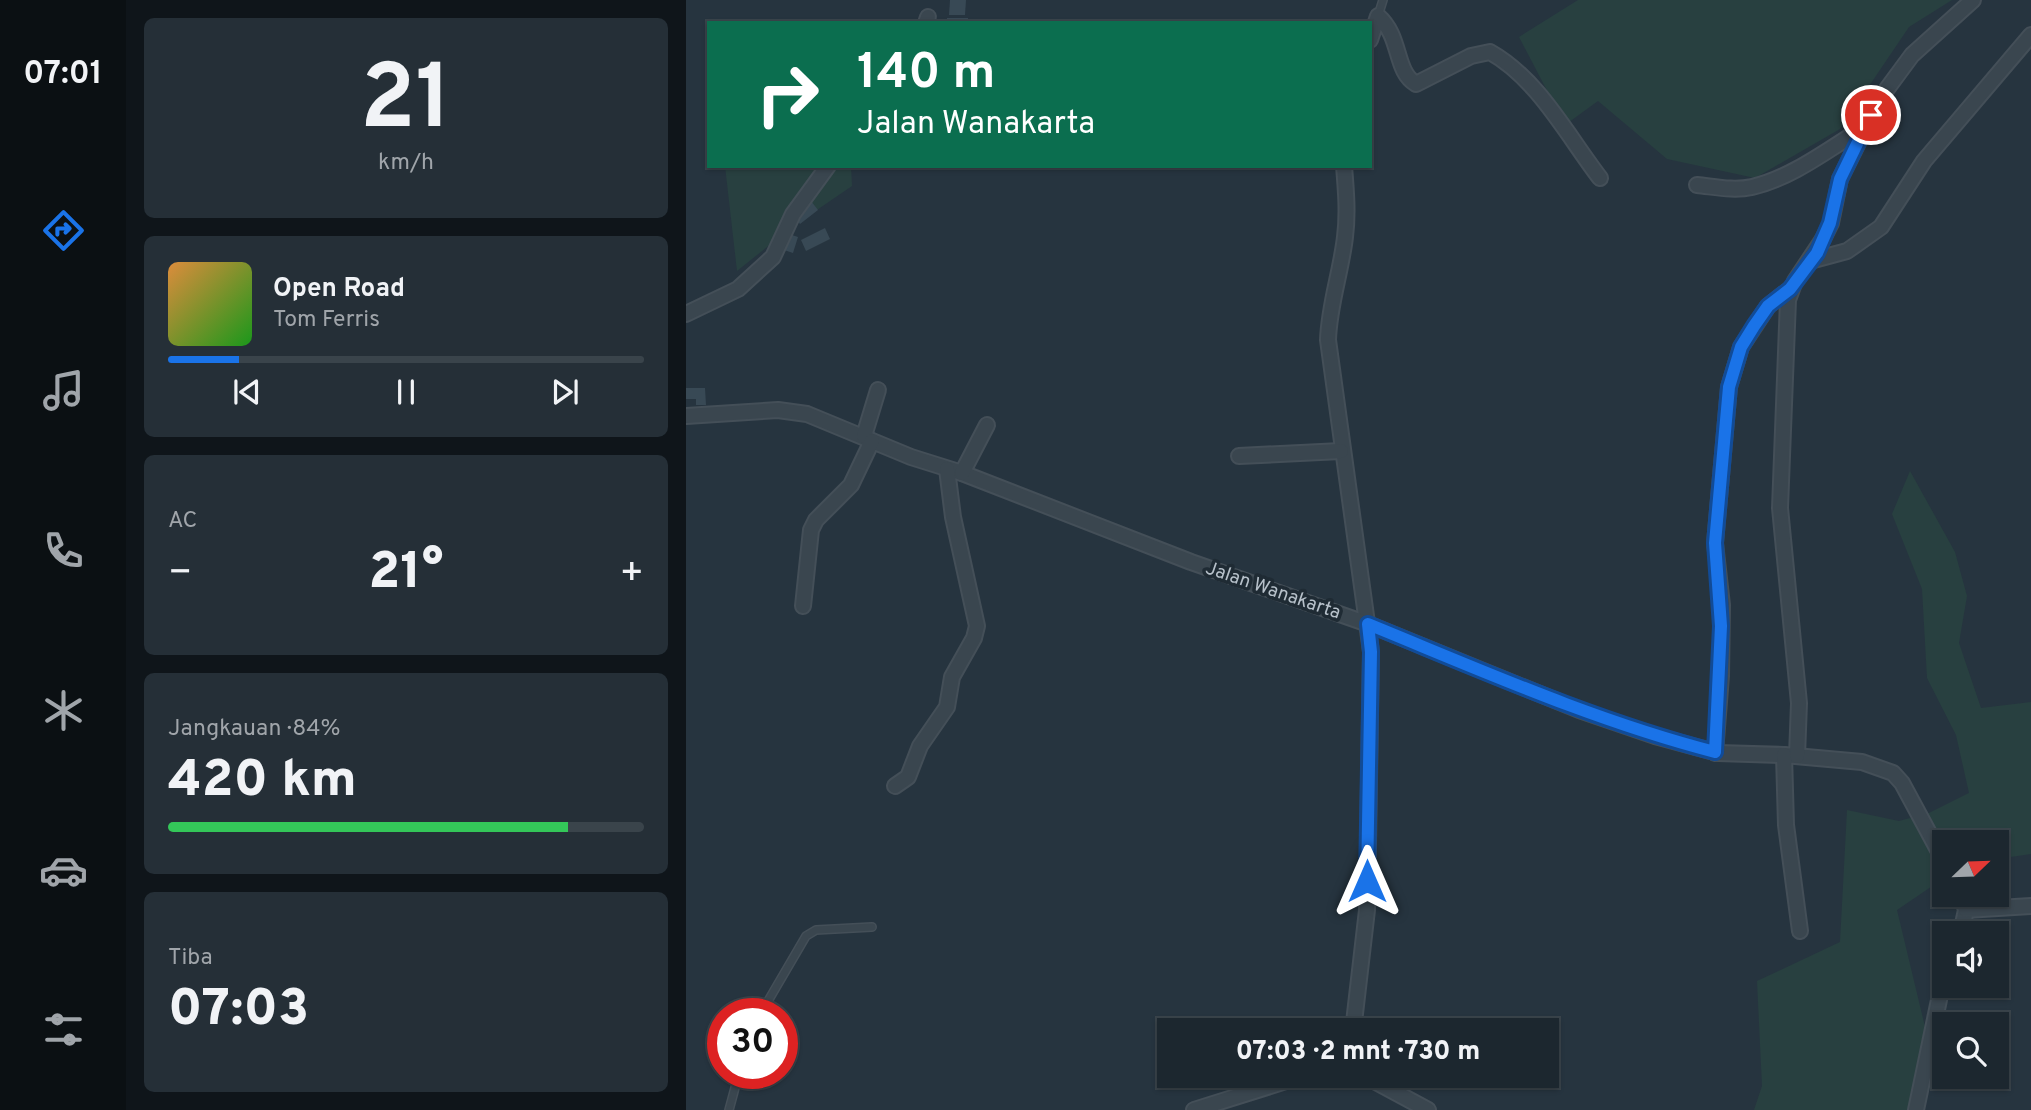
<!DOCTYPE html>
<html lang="id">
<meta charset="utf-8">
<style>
body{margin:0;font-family:Overpass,sans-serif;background:#252f37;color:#f1f3f6;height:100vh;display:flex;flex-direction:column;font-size:26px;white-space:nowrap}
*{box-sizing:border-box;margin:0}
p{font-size:23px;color:#a0a5aa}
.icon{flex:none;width:38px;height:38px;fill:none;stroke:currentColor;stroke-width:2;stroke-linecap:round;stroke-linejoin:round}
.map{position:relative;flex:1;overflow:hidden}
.drawer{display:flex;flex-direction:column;gap:18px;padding:18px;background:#0f151a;width:560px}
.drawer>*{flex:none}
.top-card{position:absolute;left:21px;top:21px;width:665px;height:147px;border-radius:0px;box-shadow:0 2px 5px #0004,0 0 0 2px #3a444b;background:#0b6e4f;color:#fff;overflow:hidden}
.needle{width:46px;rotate:67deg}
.buttons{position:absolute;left:1246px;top:830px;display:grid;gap:14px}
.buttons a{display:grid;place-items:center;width:77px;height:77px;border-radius:0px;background:#1c272f;box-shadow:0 2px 5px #0004,0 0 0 2px #3a444b;font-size:35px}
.speed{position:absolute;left:21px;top:998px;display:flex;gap:14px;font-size:35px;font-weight:700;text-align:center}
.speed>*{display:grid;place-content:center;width:91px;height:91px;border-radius:50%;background:#1c272f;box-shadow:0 2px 5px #0004,0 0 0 2px #3a444b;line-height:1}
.speed .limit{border:10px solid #d22;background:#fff;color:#111}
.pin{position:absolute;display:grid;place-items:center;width:60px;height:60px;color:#fff;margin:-30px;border:4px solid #fff;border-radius:50%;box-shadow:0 2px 7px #0007}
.me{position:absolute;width:77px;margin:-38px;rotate:0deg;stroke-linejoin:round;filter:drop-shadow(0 0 5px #0008)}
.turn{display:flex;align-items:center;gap:24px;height:147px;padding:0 35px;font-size:32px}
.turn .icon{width:91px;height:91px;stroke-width:2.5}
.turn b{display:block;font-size:49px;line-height:60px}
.big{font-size:52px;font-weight:800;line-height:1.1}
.drawer .card{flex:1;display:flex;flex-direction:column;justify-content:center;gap:10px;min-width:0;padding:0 24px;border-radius:10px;background:#252f37}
.drawer .dial{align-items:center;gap:0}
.dial b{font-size:91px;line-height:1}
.song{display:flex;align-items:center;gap:21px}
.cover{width:84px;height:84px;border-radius:10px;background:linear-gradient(135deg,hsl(30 70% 55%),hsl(120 70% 35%))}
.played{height:7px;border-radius:4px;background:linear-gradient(90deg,#1a73e8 15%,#3a444b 15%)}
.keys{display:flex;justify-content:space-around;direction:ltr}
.heat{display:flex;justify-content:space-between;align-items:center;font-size:38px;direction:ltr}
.charge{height:10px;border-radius:5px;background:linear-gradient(90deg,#34c759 84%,#3a444b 0)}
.trip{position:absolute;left:471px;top:1018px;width:402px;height:70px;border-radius:0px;background:#1c272f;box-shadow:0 2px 5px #0004,0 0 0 2px #3a444b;font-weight:800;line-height:70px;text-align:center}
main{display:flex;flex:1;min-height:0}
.tab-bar{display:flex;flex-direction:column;width:126px;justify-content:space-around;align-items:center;background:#0b1013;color:#a0a5aa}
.tab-bar .icon{width:49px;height:49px}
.tab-bar .selected{color:#1a73e8}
.tab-bar b{font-size:32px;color:#f1f3f6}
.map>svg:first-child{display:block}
.green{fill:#284040}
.building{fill:#384955}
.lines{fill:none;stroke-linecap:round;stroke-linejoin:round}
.service-casing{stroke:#444f58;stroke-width:10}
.minor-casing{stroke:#444f58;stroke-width:18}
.service{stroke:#3a464f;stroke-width:7}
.minor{stroke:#3a464f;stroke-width:14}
.route-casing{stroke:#114b97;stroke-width:18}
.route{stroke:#1a73e8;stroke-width:12}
.labels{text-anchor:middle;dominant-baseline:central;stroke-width:7;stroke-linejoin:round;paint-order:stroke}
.street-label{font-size:19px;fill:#b7c1ca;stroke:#1f2b34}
</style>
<main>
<nav class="tab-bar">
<b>07:01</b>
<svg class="icon selected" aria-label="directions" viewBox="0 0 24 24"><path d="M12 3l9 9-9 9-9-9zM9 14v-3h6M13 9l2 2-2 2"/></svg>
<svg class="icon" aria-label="music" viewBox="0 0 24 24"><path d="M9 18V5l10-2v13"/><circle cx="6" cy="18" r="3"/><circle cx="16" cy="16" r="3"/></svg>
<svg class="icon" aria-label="phone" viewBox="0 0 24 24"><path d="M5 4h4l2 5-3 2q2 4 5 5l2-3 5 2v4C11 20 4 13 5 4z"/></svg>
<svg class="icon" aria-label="climate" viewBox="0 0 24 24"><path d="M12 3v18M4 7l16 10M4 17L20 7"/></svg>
<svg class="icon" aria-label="car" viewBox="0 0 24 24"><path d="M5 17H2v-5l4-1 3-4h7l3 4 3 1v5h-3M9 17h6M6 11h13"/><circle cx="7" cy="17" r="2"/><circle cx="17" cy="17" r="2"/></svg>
<svg class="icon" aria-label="filters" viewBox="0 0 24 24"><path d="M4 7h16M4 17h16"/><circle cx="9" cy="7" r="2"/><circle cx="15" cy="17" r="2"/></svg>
</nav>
<section class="drawer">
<div class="card dial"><b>21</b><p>km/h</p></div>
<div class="card">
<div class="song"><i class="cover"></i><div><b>Open Road</b><p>Tom Ferris</p></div></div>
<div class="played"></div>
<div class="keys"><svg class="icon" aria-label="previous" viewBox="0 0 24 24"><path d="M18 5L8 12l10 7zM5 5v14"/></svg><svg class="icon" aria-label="pause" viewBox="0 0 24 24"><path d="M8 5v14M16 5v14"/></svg><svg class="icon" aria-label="next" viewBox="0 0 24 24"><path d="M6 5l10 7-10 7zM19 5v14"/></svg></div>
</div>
<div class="card"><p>AC</p>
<div class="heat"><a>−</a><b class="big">21°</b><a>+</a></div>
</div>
<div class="card"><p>Jangkauan · 84%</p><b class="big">420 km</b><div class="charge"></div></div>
<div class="card"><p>Tiba</p><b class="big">07:03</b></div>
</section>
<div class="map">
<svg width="1345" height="1110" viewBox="0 0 1345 1110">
<rect width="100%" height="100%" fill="#26343f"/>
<!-- green -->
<g class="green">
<polygon points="892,0 1266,0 1223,27 1154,129 1069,178 981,159 912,101 879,125 833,37"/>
<polygon points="39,166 165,166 166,186 106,227 51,271"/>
<polygon points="1224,471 1269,552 1281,596 1273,643 1295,708 1345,702 1345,854 1311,859 1311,842 1258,842 1258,878 1211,910 1240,1031 1237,1110 1068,1110 1076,1086 1071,981 1154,942 1161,810 1213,821 1243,813 1283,793 1270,735 1241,678 1236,589 1206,514"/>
</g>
<!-- building -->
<g class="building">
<polygon points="264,0 280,0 279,15 263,15"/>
<rect x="261" y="18" width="21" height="5"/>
<polygon points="125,201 132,210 114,224 107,215"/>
<polygon points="139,228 144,239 120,251 115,240"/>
<polygon points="100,233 112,237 107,253 95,249"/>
<polygon points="0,388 19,388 20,405 10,405 10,399 0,399"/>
</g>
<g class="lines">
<defs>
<g id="service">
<polyline points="692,16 697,0"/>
<polyline points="75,1013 120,936 130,930 186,927"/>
<polyline points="43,1110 53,1073"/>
</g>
<g id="minor">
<polyline points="240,23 242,17"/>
<path d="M684,40L692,16C716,37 708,71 730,84L785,56L804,52C852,79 881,135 914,178"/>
<path d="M658,166C660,190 662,214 659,237C655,272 643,305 642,340L685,652L681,910L667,1031"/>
<path d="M1011,185C1030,187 1048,191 1066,187C1106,178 1144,148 1179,127"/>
<polyline points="1124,261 1161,251 1195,227 1238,161 1345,35"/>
<polyline points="0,314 52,289 87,257 107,214 142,166"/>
<polyline points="0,416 92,410 121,414 225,457 276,473 505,562 682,624 893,710 969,736 1032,753 1098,755 1176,762 1207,773 1216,783 1258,861"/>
<polyline points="178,436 192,390"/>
<polyline points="553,456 655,451"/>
<polyline points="276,473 301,425"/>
<polyline points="117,606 125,530 130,520 165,485 186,441"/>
<polyline points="1029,753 1035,676 1036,605 1029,543 1043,387 1055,347 1082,306 1104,289"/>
<polyline points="1098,755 1100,825 1114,931"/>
<polyline points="1111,756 1113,703 1094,508 1102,300 1109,281 1137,239 1145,223 1154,179 1195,97 1226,55 1287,0"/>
<polyline points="209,786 222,777 234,746 261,707 266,677 288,638 291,626 267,517 261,469"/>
<polyline points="1275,894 1280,910 1275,933"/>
<polyline points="1280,910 1345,906"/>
<polyline points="679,1076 742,1110"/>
<polyline points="508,1110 616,1076"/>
<polyline points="1230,1110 1258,976"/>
</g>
</defs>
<!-- service casing -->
<use href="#service" class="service-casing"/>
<!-- minor casing -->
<use href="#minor" class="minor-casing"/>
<!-- service -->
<use href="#service" class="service"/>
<!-- minor -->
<use href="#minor" class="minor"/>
</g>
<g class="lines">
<defs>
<path id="route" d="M681,881L685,652L682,624C797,671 909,721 1029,752L1035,626L1029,543L1043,387L1055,347L1068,326L1082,306L1104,289L1131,253L1144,223L1154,179L1185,115"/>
</defs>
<!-- route casing -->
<use href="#route" class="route-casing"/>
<!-- route -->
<use href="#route" class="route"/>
</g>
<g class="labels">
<!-- street labels -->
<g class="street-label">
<text transform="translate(587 591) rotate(19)">Jalan Wanakarta</text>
</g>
</g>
</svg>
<div class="buttons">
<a><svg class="needle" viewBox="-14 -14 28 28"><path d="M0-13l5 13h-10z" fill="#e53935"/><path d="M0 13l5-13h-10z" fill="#a0a5aa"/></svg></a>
<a><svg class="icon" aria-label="sound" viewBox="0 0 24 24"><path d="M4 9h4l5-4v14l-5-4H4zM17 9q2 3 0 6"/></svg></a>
<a><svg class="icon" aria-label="search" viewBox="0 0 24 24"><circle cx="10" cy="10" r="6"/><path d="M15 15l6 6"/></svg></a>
</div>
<div class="speed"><div class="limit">30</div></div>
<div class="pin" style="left:1185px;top:115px;background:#d93025"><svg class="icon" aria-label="arrive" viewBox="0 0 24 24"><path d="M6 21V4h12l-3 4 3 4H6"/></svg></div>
<svg class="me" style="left:681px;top:881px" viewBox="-20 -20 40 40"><path d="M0-17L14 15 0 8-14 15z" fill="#1a73e8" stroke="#fff" stroke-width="4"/></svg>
<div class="trip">07:03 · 2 mnt · 730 m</div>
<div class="top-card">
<div class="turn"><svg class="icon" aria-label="right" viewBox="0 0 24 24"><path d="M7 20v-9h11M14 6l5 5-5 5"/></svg><div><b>140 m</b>Jalan Wanakarta</div></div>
</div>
</div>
</main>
